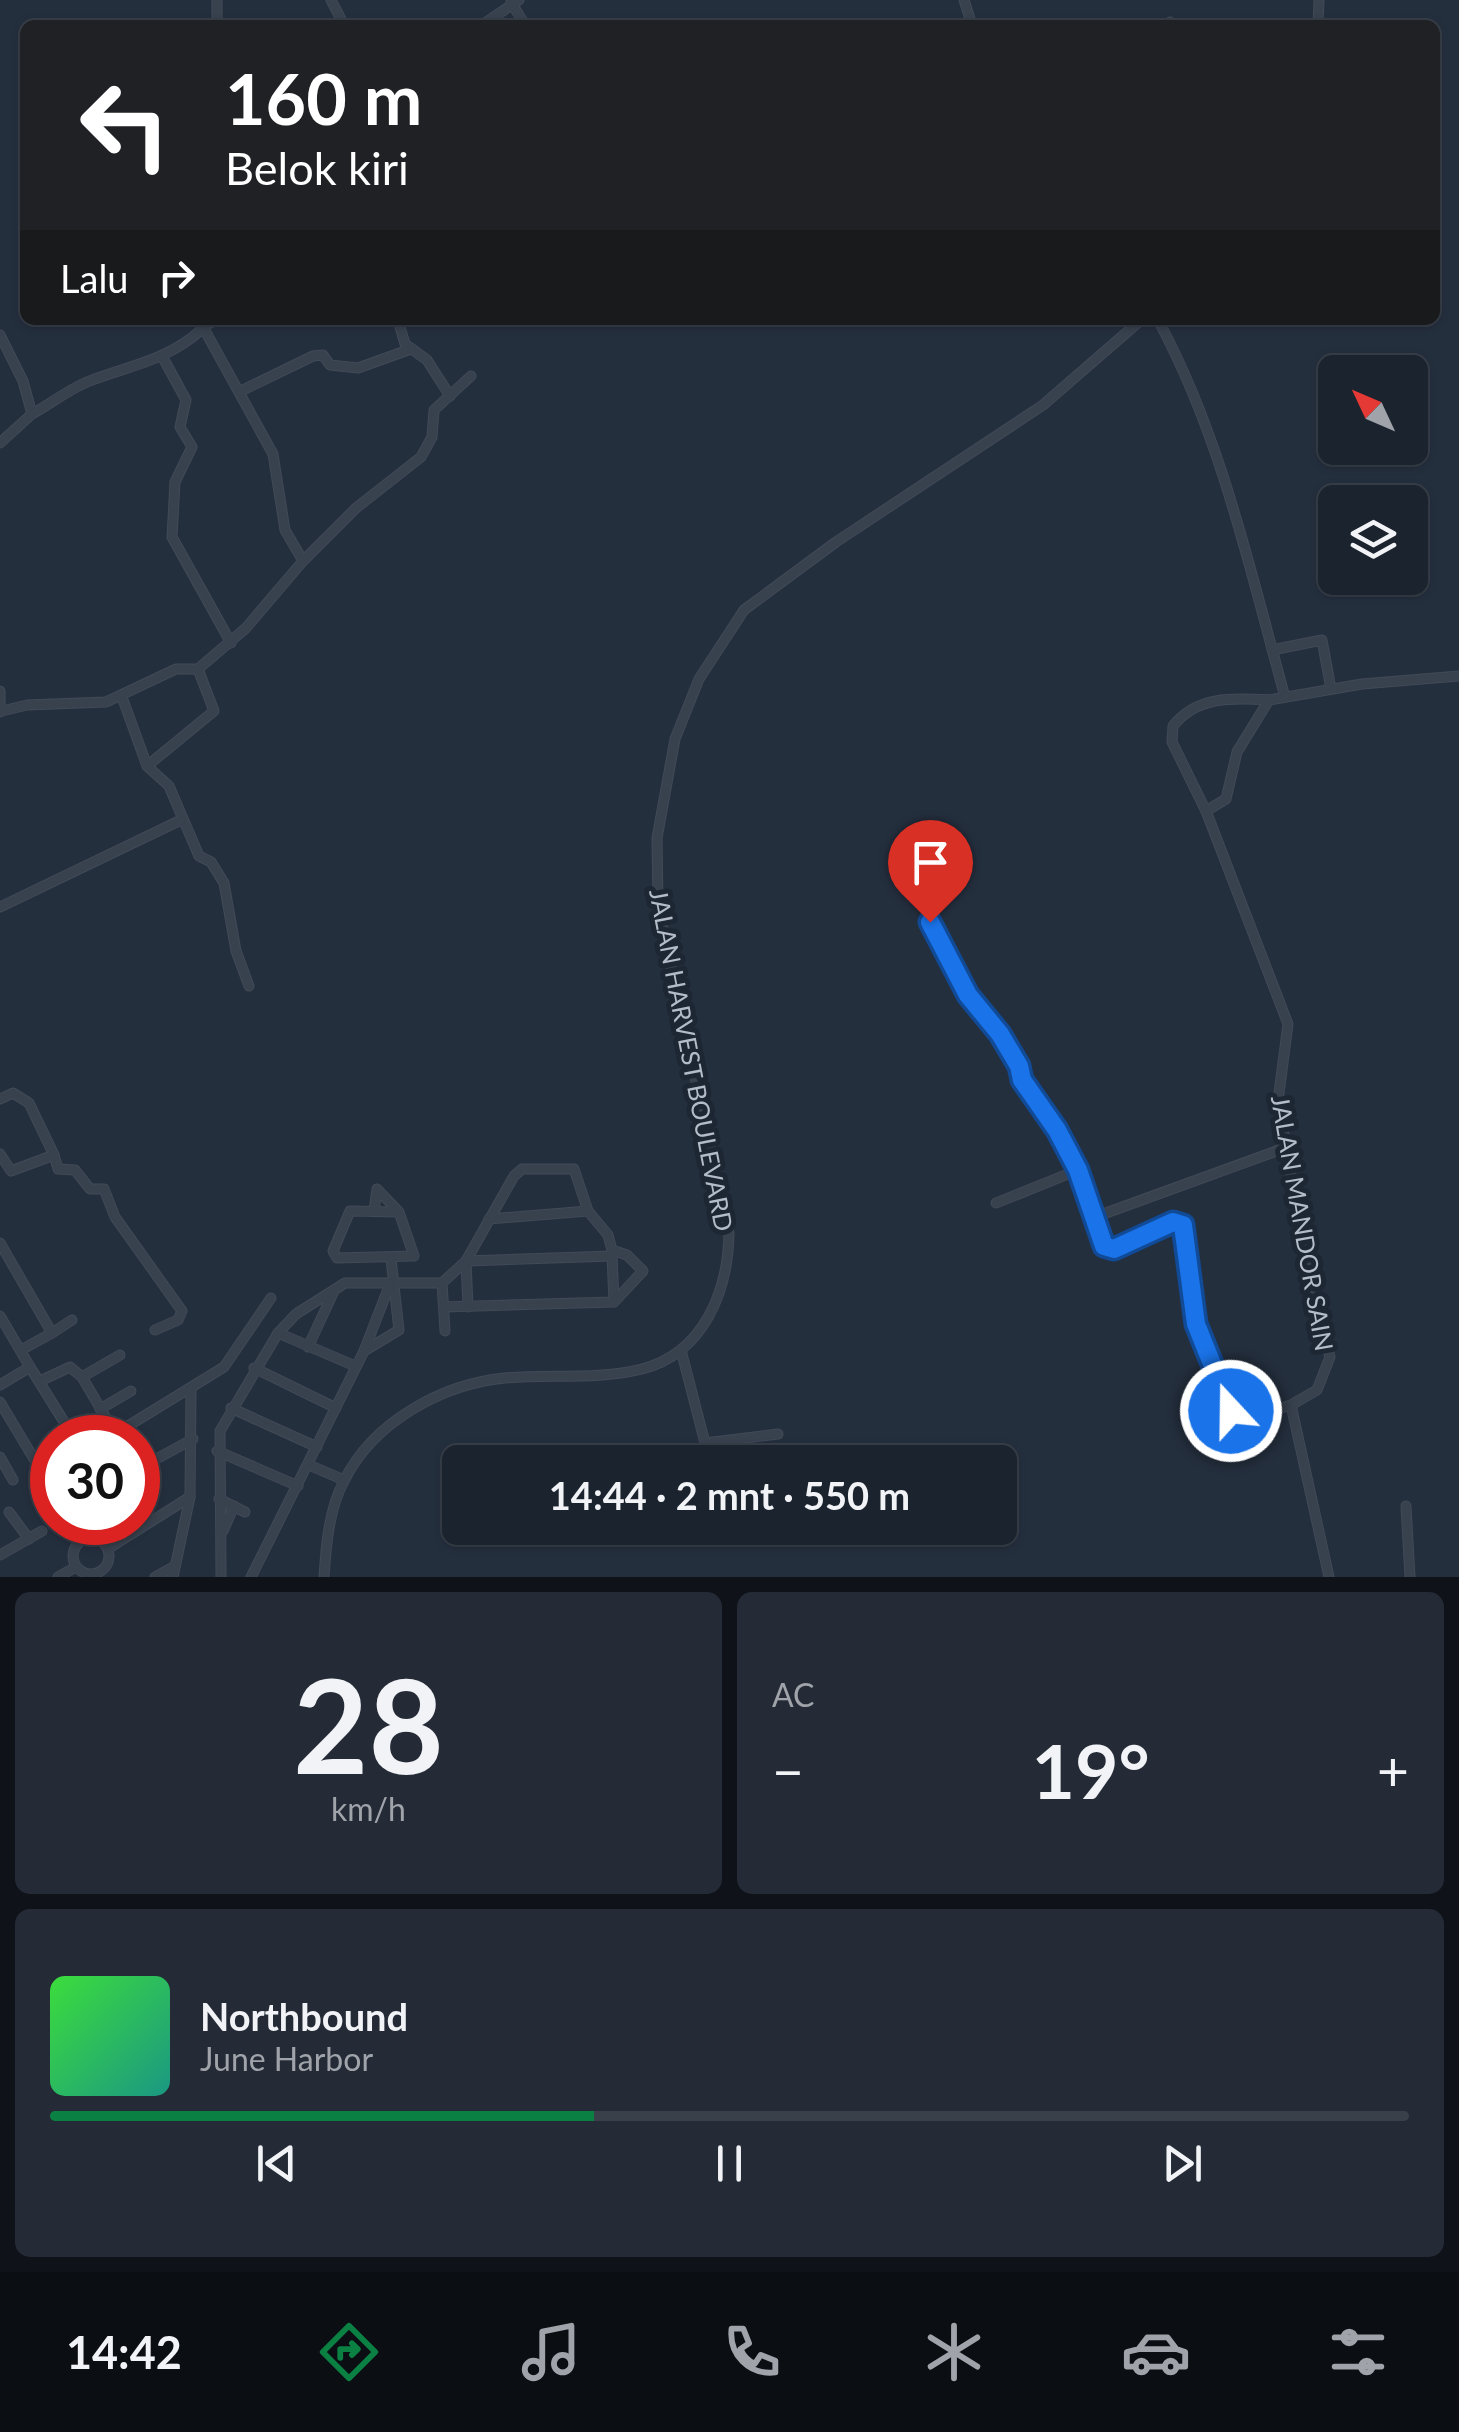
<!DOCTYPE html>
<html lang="id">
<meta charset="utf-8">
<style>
body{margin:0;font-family:Lato,sans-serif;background:#242b36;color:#f1f3f6;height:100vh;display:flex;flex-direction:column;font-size:38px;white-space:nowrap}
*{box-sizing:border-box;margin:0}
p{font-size:32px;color:#a0a4aa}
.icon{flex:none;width:55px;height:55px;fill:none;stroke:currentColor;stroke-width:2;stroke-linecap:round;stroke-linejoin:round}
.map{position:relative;height:1577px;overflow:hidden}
.details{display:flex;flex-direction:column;gap:15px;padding:15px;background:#0f1319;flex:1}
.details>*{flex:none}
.guide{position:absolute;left:20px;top:20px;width:1420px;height:305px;border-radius:15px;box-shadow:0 2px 8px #0004,0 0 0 2px #39404a;background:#202124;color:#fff;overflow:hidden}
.needle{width:65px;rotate:314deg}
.controls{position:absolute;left:1318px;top:355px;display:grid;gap:20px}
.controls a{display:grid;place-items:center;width:110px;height:110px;border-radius:15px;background:#1b232e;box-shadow:0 2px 8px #0004,0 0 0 2px #39404a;font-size:50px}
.speed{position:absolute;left:30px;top:1415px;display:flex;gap:20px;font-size:50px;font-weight:700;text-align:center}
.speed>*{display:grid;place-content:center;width:130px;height:130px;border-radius:50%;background:#1b232e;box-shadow:0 2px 8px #0004,0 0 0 2px #39404a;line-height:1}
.speed .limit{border:15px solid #d22;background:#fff;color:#111}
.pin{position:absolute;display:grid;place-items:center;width:85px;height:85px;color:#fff;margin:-102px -42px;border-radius:50% 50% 50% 0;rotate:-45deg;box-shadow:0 0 10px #0007}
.pin .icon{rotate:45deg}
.me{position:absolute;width:110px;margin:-55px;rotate:339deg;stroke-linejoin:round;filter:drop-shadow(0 0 8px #0008)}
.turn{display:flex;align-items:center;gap:35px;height:210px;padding:0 40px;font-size:45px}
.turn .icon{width:130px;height:130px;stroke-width:2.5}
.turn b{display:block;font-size:70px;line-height:85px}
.then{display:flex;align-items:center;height:95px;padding:0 40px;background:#0003;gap:20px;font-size:38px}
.big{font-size:75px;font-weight:700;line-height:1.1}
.details .tile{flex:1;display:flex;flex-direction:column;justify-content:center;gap:15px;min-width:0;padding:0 35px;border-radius:15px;background:#242b36}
.details .dial{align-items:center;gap:0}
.dial b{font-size:130px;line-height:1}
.song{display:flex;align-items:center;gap:30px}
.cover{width:120px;height:120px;border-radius:15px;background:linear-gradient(135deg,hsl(120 70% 55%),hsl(170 70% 35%))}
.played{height:10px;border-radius:5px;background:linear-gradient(90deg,#0b8043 40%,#39404a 40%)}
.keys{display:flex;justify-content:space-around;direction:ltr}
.heat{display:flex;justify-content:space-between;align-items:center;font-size:55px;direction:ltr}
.details .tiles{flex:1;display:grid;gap:15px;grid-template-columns:1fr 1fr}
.tile:last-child{grid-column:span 2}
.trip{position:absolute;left:442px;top:1445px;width:575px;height:100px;border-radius:15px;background:#1b232e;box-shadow:0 2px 8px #0004,0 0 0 2px #39404a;font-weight:700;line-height:100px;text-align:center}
.dock{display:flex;height:160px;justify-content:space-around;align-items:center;background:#0b0e12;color:#a0a4aa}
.dock .icon{width:70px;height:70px}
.dock .active{color:#0b8043}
.dock b{font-size:45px;color:#f1f3f6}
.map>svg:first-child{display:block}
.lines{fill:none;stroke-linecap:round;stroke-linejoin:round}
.street-casing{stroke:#414a57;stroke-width:11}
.street{stroke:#38414e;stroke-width:9}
.route-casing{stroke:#114b97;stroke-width:25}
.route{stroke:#1a73e8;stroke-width:18}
.labels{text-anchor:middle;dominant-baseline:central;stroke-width:10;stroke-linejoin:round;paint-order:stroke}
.street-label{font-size:25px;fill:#b4bcc9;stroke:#1d2633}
</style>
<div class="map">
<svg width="1459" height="1577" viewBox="0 0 1459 1577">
<rect width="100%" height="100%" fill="#242f3e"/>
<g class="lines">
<defs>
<g id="street">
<polyline points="331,0 344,25"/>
<polyline points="964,0 972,25"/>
<polyline points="511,2 525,25"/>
<polyline points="1170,22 1172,25"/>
<polyline points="217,25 217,0"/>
<polyline points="482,25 519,0"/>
<polyline points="1318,25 1319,0"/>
<polyline points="216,320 203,327 273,454 285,530 303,561"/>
<polyline points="398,320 405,344 427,360 450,396"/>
<path d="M1158,320C1221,436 1250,570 1285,697"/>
<polyline points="0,335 23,381 32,414 0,443"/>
<polyline points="162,356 186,400 180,427 192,447 175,482 172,537 231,643"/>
<polyline points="241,391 313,356 323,355 330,365 358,368 411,349"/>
<path d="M32,414C50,404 68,390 87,382C127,366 167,361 201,330V320"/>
<polyline points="1272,650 1322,640 1331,689"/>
<polyline points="0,691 0,712"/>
<polyline points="122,697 147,766 169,786 199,856 211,862 224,883 236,951 249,986"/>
<polyline points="2,711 27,705 106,702 176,669 198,669 246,628 303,561 356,508 421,457 432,437 434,410 471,376"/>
<polyline points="147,766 214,711 198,669"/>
<path d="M1206,811L1172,742L1173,726C1197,695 1235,698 1269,700"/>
<polyline points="0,907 181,820"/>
<polyline points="930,922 967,995 1000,1035 1019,1066 1021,1080 1057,1130 1078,1170 1104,1245 1113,1249 1180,1222 1196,1324 1233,1416 1242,1419 1291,1405"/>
<polyline points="0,1099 13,1093 29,1103 54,1155"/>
<polyline points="0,1154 11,1171 54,1155 58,1169 75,1170 90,1189 104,1189 115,1217 182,1311 178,1320 155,1330"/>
<polyline points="996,1203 1078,1170"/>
<polyline points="374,1211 377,1189 399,1212 414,1256 337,1258 333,1251 350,1211 399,1212"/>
<polyline points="1095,1217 1285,1148"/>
<polyline points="489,1219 588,1211"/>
<polyline points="0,1243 52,1333 21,1350"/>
<polyline points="612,1256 614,1302"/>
<polyline points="442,1283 445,1331"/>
<polyline points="468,1307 466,1261 612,1256 612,1250"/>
<polyline points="0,1316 30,1367 0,1385"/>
<polyline points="52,1333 72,1320"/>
<polyline points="278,1333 355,1366"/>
<polyline points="308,1347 334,1291"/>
<polyline points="681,1350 705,1443 778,1434"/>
<polyline points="364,1351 399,1330 391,1259"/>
<polyline points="30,1367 74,1438"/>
<polyline points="254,1368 336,1408"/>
<polyline points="82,1377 120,1355"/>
<polyline points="40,1381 70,1367 82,1377 116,1435"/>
<polyline points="0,1402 52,1489"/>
<polyline points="231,1408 317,1447"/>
<polyline points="100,1409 131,1391"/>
<polyline points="115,1434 224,1367 271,1298"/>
<polyline points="217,1451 298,1486"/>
<polyline points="0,1457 13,1480"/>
<polyline points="309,1465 344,1480"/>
<polyline points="138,1469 193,1439"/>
<polyline points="219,1499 245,1512"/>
<polyline points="1406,1506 1410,1577"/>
<polyline points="9,1512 29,1539"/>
<polyline points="73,1522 83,1540"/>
<polyline points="223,1531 234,1506"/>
<circle cx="91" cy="1556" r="18"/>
<polyline points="109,1548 190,1497 191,1389"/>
<polyline points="0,1555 42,1531"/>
<polyline points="58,1577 74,1568"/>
<polyline points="155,1577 175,1566"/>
<polyline points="173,1577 190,1497"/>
<polyline points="221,1577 220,1431 278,1333 296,1314 345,1283 442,1283 466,1261 514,1176 522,1169 574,1169 588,1211 608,1235 612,1250 627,1255 643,1271 614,1302 444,1307"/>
<polyline points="251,1577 364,1351 390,1284"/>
<path d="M324,1577C326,1545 329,1509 344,1481C373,1422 442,1384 505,1378C549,1374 599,1380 642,1369C704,1353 728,1291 729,1233L658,907L657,838L675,739L699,679L744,610L836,542L1043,405L1141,320"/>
<polyline points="1329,1577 1291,1405 1317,1390 1330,1357 1302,1238 1278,1101 1288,1024 1206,811 1226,799 1237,752 1269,700 1362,684 1459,676"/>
</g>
</defs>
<!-- street casing -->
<use href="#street" class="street-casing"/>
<!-- street -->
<use href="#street" class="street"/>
</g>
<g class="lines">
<defs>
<polyline id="route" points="930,922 968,995 1000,1034 1019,1066 1022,1080 1057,1130 1078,1170 1104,1246 1114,1249 1173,1222 1183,1225 1196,1324 1231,1411"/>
</defs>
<!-- route casing -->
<use href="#route" class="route-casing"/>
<!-- route -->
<use href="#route" class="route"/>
</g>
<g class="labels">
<!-- street labels -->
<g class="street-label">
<text transform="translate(692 1060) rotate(79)">JALAN HARVEST BOULEVARD</text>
<text transform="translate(1303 1223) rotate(80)">JALAN MANDOR SAIN</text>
</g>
</g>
</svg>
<div class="controls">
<a><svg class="needle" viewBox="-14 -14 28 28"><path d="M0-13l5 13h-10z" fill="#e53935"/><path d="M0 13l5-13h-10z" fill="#a0a4aa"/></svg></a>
<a><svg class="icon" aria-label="layers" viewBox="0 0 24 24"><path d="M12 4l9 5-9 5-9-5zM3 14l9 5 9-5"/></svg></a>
</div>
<div class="speed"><div class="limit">30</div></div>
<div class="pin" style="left:930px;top:922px;background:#d93025"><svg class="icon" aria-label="arrive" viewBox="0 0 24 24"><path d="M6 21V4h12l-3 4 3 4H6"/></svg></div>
<svg class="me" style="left:1231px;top:1411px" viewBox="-20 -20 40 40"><circle r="17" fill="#1a73e8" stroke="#fff" stroke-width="3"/><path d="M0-11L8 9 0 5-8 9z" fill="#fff"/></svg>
<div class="trip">14:44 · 2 mnt · 550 m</div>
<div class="guide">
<div class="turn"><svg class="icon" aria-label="left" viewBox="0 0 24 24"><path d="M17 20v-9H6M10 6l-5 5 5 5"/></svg><div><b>160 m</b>Belok kiri</div></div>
<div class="then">Lalu<svg class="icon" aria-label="right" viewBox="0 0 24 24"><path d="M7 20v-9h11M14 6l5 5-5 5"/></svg></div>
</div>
</div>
<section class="details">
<div class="tiles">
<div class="tile dial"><b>28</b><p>km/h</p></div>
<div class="tile"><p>AC</p>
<div class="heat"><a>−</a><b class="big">19°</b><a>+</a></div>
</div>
<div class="tile">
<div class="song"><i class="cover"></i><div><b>Northbound</b><p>June Harbor</p></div></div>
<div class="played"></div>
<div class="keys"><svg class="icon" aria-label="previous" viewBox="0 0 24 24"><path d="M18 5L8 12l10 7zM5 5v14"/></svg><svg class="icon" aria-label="pause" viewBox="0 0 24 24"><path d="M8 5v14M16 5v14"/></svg><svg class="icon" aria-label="next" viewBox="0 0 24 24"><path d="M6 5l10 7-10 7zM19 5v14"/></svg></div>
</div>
</div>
</section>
<nav class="dock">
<b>14:42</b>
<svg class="icon active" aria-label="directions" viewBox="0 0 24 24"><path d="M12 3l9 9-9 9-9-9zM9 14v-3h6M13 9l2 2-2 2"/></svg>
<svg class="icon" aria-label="music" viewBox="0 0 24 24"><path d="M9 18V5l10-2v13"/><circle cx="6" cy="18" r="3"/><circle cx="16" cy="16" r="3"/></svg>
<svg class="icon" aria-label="phone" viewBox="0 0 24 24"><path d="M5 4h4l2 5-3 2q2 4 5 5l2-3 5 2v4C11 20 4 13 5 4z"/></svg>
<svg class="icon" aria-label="climate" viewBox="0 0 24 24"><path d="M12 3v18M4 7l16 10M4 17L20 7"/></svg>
<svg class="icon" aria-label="car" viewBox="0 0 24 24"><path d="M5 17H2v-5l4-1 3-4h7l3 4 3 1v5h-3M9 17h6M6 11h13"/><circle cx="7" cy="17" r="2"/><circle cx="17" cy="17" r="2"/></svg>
<svg class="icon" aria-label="filters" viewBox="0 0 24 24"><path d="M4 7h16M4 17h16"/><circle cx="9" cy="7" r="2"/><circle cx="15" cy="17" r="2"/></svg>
</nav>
